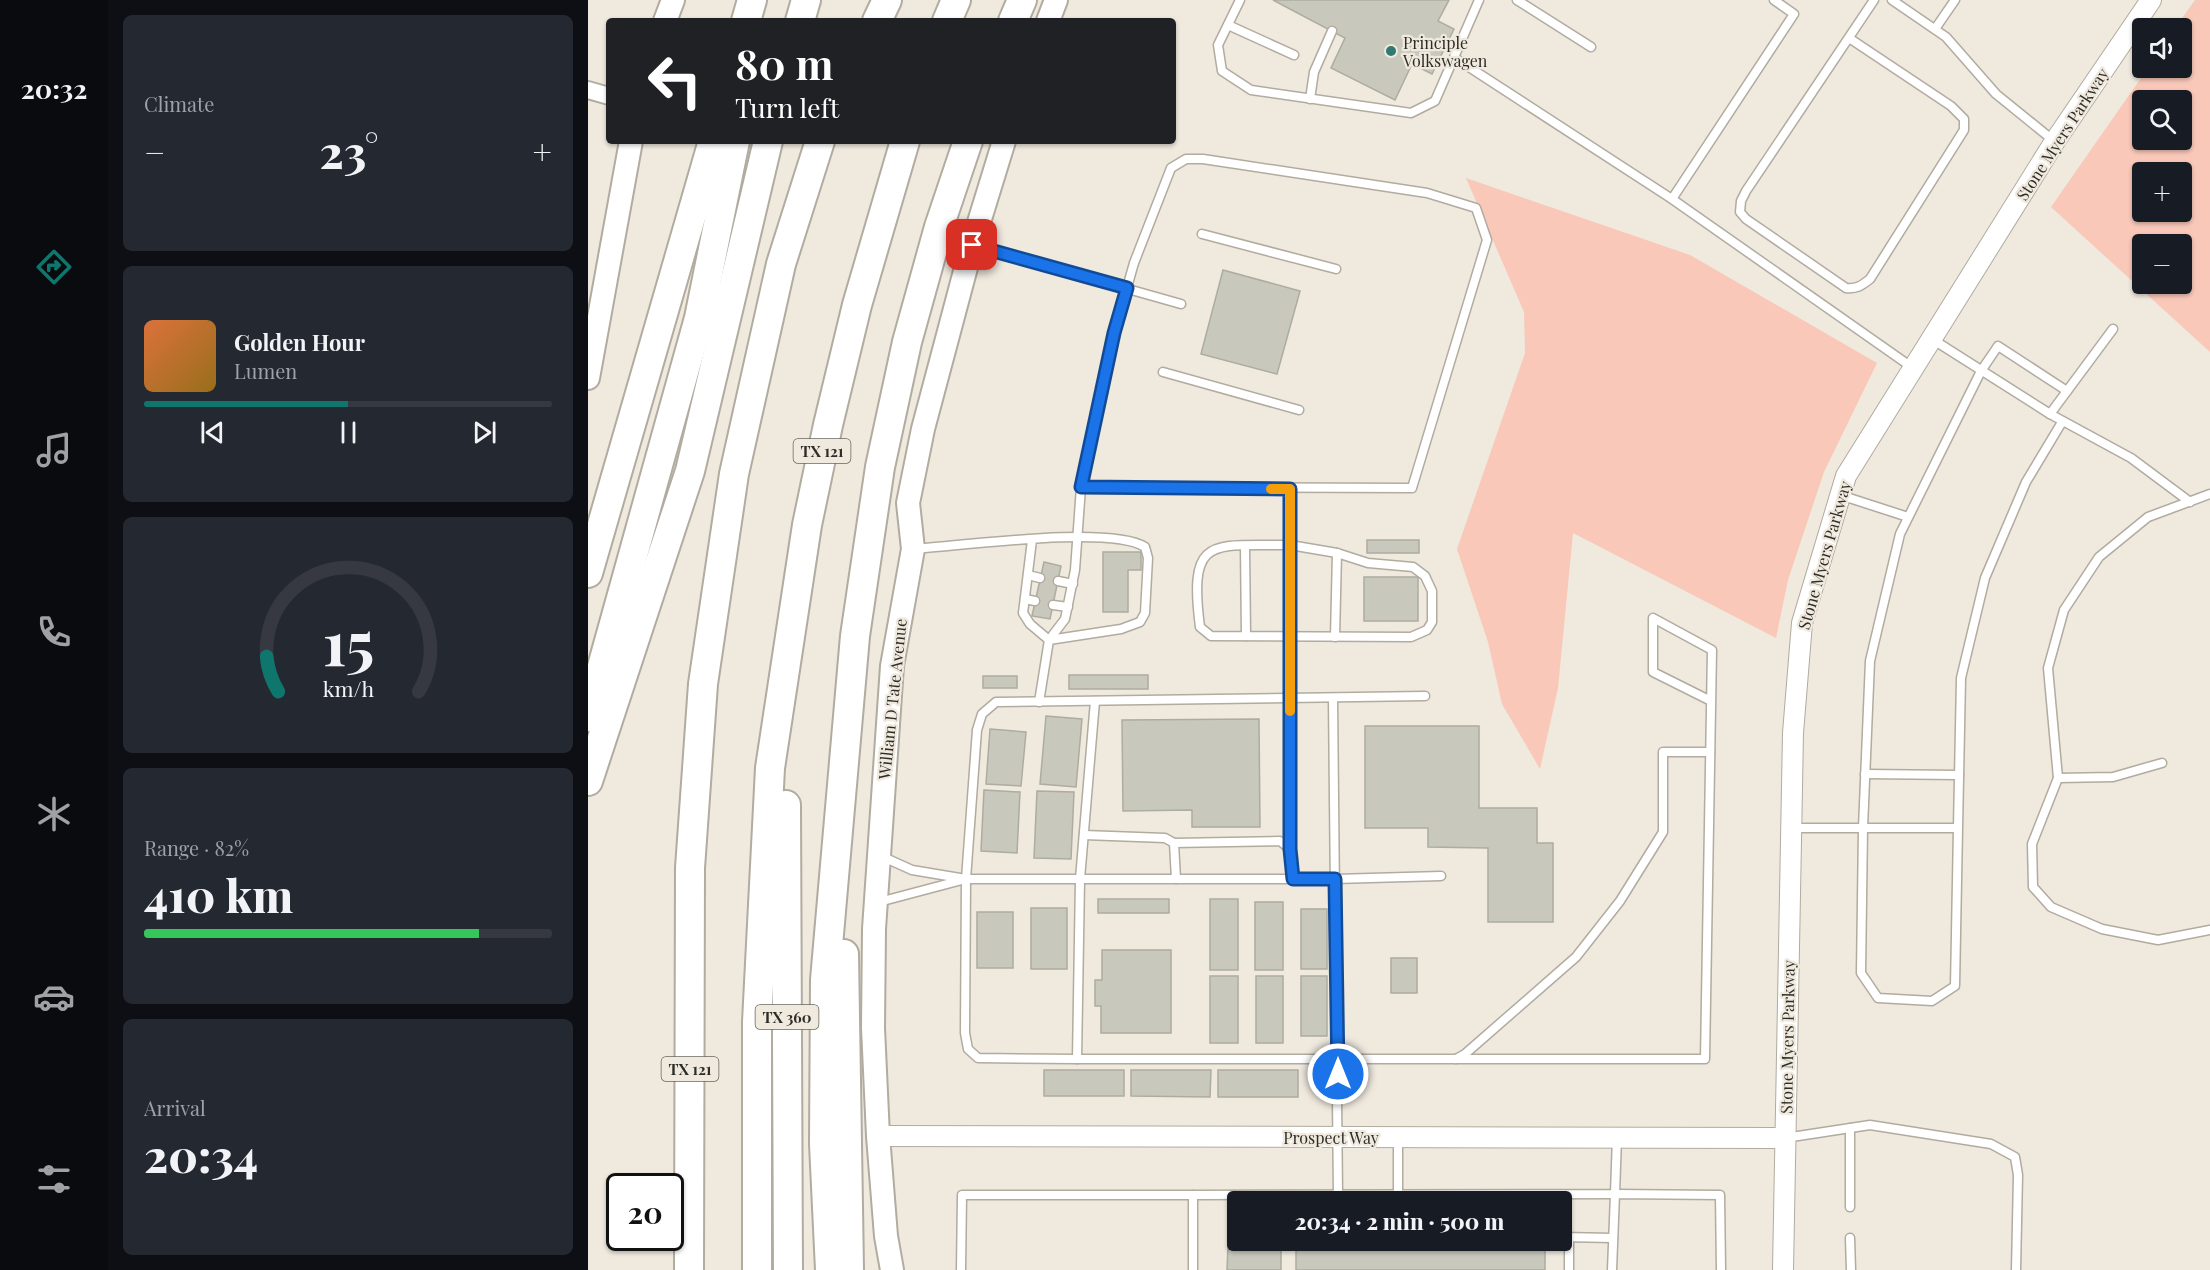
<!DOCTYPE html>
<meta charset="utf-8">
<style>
body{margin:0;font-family:"Playfair Display",serif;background:#242831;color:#f1f3f6;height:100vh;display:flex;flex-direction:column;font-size:22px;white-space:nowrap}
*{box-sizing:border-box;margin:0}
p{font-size:20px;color:#9ea1a6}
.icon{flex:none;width:33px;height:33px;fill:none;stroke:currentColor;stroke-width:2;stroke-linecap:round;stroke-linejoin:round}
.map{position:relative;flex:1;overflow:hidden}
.sheet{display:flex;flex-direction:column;gap:15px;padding:15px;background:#0d0f14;width:480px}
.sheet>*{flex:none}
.top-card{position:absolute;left:18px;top:18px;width:570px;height:126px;border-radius:6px;box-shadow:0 2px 4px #0004;background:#202124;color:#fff;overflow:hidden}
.tools{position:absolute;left:1544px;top:18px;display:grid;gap:12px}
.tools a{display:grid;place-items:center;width:60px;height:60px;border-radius:6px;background:#171b24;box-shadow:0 2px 4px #0004;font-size:30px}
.speed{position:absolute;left:18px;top:1173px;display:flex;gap:12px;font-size:30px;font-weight:700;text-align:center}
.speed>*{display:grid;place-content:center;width:78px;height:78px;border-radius:50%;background:#171b24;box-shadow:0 2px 4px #0004;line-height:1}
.speed .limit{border:3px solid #111;border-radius:9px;background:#fff;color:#111}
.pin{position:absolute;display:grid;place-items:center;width:51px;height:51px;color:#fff;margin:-26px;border-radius:12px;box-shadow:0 3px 9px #0006}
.me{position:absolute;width:66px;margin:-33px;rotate:0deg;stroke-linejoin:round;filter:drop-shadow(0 0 4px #0008)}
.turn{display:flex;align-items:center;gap:21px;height:126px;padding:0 30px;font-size:27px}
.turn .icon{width:78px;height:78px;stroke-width:2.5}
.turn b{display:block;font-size:42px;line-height:51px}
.big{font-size:45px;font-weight:800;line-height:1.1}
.sheet .tile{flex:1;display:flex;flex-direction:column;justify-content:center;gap:9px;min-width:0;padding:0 21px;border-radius:9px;background:#242831}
.sheet .dial{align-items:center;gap:0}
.dial svg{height:156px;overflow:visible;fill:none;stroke:#363941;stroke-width:7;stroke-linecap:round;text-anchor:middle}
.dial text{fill:#f1f3f6;stroke:none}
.song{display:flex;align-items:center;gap:18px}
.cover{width:72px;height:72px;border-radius:9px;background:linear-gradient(135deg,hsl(20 70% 55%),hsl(40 70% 35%))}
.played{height:6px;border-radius:3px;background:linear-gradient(90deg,#0f766e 50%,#363941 50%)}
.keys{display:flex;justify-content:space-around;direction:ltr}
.heat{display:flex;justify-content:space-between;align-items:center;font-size:33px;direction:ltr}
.charge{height:9px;border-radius:4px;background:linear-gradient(90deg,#34c759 82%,#363941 0)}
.trip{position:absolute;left:639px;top:1191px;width:345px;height:60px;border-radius:6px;background:#171b24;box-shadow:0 2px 4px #0004;font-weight:800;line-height:60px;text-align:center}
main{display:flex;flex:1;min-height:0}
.dock{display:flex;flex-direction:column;width:108px;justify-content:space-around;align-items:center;background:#090b0e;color:#9ea1a6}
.dock .icon{width:42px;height:42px}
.dock .on{color:#0f766e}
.dock b{font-size:27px;color:#f1f3f6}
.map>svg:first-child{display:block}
.green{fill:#f9c8b9;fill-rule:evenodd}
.building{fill:#c9c8bc;stroke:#adaca0;stroke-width:1.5}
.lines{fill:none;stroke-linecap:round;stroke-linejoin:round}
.service-casing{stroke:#b1aba0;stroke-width:11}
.minor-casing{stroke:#b1aba0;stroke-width:20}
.tertiary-casing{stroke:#b1aba0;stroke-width:22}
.secondary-casing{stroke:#b1aba0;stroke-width:26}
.motorway-casing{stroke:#b1aba0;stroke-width:32}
.service{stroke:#fff;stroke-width:8}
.minor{stroke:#fff;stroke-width:16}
.tertiary{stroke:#fff;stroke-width:20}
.secondary{stroke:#fff;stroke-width:22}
.motorway{stroke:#fff;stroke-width:28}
.route-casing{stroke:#114b97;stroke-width:15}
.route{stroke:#1a73e8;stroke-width:10}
.slow{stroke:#f59e0b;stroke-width:10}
.poi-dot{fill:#317973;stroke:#efe9de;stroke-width:2}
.labels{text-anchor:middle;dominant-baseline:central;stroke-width:4.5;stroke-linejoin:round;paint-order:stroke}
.shield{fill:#efe9de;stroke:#68655f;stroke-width:1.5}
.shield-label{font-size:15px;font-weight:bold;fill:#2e2c28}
.poi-label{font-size:16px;fill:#2e2c28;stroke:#efe9de;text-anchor:start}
.street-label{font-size:16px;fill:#2e2c28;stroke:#efe9de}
</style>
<main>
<nav class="dock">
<b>20:32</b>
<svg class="icon on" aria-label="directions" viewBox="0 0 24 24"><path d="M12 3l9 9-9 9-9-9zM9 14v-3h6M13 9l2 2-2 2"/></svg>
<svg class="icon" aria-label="music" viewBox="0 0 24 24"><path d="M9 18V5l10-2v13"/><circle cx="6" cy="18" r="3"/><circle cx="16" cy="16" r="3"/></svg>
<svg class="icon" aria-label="phone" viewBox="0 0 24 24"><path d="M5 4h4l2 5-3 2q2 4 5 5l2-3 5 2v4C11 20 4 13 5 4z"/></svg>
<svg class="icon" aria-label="climate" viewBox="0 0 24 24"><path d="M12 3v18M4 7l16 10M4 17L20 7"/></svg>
<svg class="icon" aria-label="car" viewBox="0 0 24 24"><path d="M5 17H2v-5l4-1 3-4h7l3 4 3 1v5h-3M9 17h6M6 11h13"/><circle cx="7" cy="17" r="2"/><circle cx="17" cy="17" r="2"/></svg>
<svg class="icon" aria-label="filters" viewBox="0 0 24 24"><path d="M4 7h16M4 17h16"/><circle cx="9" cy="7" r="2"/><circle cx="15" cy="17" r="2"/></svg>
</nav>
<section class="sheet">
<div class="tile"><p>Climate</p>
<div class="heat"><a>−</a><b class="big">23°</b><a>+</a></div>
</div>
<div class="tile">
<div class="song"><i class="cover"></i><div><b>Golden Hour</b><p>Lumen</p></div></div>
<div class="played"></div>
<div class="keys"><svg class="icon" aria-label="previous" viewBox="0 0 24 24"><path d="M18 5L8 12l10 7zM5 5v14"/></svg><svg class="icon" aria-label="pause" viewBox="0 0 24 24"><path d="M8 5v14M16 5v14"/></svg><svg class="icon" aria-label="next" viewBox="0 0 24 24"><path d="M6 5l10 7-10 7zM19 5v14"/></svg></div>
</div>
<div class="tile dial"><svg viewBox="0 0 100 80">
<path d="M14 69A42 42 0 1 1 86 69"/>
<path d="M14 69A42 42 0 0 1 8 51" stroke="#0f766e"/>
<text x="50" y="56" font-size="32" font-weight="700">15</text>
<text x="50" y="72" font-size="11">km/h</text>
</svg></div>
<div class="tile"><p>Range · 82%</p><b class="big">410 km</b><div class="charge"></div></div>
<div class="tile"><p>Arrival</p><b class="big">20:34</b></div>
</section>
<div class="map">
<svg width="1622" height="1270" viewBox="0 0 1622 1270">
<rect width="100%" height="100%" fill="#efe9de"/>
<!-- green -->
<g class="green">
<path d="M1607,0H1622V352L1463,207L1560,68H1593V28H1587ZM1554,100H1593V140H1554ZM1554,172H1593V212H1554ZM1554,244H1593V284H1554Z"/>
<polygon points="878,178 1102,255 1289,363 1236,472 1200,580 1188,638 985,533 970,688 952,769 914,704 900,642 869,549 937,353 936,312"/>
</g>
<!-- building -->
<g class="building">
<polygon points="685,0 861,0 850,21 866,29 844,74 824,64 807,100 743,68 757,38"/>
<polygon points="635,270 712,291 689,374 613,354"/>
<rect x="779" y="540" width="52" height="13"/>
<polygon points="515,552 553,552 553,570 540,570 540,612 515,612"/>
<polygon points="456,562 473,566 462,619 444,616"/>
<rect x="776" y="577" width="54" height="44"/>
<rect x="481" y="675" width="79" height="14"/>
<rect x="395" y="676" width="34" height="12"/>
<polygon points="458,716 494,719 488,787 452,784"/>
<polygon points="671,719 672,827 604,827 604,810 535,811 534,720"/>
<polygon points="777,726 891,726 891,808 949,808 949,843 965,843 965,922 900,922 900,848 840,847 840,828 777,828"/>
<polygon points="402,729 438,732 433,786 398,784"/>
<polygon points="396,790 432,792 429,853 393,851"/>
<polygon points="449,791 486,792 483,859 446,858"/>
<rect x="510" y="899" width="71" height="14"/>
<rect x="622" y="899" width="28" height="71"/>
<rect x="667" y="902" width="28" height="68"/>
<rect x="443" y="908" width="36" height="61"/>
<rect x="713" y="909" width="26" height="60"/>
<rect x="389" y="912" width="36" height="56"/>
<polygon points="514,950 583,950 583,1033 513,1033 513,1006 507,1006 507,980 514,980"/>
<rect x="803" y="958" width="26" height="35"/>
<rect x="622" y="976" width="28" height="67"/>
<rect x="668" y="976" width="27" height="67"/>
<rect x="713" y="976" width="26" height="60"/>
<rect x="456" y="1070" width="80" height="26"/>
<polygon points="543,1070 623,1070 622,1097 543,1096"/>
<rect x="630" y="1070" width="80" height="27"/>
<polygon points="741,1240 826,1240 826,1247 957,1248 957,1270 708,1270 708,1247 741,1248"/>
<polygon points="640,1246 693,1246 693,1270 639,1270"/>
</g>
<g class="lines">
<defs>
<g id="service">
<polyline points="652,0 630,45 634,71 663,90 823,113 847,101 891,0"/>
<polyline points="929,0 1003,47"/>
<polyline points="1304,0 1358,37 1408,94 1466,141"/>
<polyline points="640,25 706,55"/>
<polyline points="1347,29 1367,0"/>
<path d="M1261,38L1363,106L1376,119V130L1282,279C1273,286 1269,289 1258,288L1158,219L1152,212L1153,201L1158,191L1286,0"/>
<polyline points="867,58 1084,199 1206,14 1186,0"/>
<polyline points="722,99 726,72 744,31"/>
<polyline points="1084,199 1325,368"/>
<polyline points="614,234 748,269"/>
<polyline points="384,245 593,304"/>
<polyline points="1525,329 1462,414 1543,458 1602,502"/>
<polyline points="1344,339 1462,414"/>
<polyline points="575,372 711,410"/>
<polyline points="702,489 702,849"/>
<polyline points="1622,494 1560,517 1511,557 1476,610 1460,668 1470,778 1444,844 1445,887 1463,907 1514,929 1570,940 1622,930"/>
<polyline points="1252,495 1320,517"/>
<path d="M702,545L749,553L780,563L825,567L837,576L844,591V622L839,630L823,637L623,636L612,627C600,534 624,546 702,545Z"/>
<polyline points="657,546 658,636"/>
<path d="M325,549C372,546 522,525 557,547L560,558L557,613L552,622L533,629L461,640L442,624L435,613L444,540"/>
<polyline points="440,575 452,578"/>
<polyline points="470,581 485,584"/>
<polyline points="437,599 447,601"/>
<polyline points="465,605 480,607"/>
<polyline points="747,637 749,553"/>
<polyline points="837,696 408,702 394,714 389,730 378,879 377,1033 380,1049 390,1058 489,1059 1117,1059 1124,650 1065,618 1065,672 1123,701"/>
<polyline points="745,698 750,1196"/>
<polyline points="451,702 461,640 477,619 487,570 493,487 526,333 546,263 583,168 598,159 615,159 839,193 888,208 899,240 824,488 493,487"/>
<polyline points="1277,774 1371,775"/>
<polyline points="1470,778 1525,777 1574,763"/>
<polyline points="1204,828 1275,828 1282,661 1312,534 1393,371 1410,346 1479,391"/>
<polyline points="1370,828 1367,986 1344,1001 1290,998 1273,973 1275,828 1370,828 1373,678 1397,578 1438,482 1474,422"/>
<polyline points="496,835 577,838 586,843 588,879"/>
<polyline points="586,843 692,841 702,849 705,879"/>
<polyline points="293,856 324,870 378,879 747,879 853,876"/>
<polyline points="291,902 374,880"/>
<polyline points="489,1059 492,879 507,701"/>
<polyline points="868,1059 877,1054 988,957 1032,901 1075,832 1075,752 1122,752"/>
<polyline points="1262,1128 1262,1207"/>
<polyline points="810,1137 810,1196"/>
<polyline points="1197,1138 1282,1125 1403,1144 1427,1157 1430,1175 1428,1270"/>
<polyline points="974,1237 1025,1238"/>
<polyline points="981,1237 981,1270"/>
<polyline points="1262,1238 1263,1270"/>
<polyline points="373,1270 374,1195 605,1195"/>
<polyline points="605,1270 605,1195 1027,1194 1029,1137"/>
<polyline points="1024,1270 1027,1194 1132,1195 1133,1270"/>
</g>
<polyline id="minor" points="0,90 21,96"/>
<g id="tertiary">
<polyline points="290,1136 1196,1138"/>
<polyline points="1195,1270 1205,733 1214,623 1258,476 1467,141 1563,0"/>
</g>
<g id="secondary">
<polyline points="77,21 85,0"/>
<polyline points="460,21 468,0"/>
<polyline points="0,378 43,141"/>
<polyline points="304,1270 298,1236 290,1136 285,1028 286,929 304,666 325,549 320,503 335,429 384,245 416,141"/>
</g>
<g id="motorway">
<polyline points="158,21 164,0"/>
<polyline points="212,21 218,0"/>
<polyline points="289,21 299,0"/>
<polyline points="359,21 368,0"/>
<polyline points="425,21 434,0"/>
<polyline points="0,573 125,141"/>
<polyline points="0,717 111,318 147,141"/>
<polyline points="0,781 102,471 180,141"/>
<polyline points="198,805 200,1270"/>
<polyline points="256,954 261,1270"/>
<polyline points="101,1270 102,868 115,684 146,474 193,264 232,141"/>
<polyline points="169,1270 169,1022 182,768 219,525 240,425 269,305 317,141"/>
<polyline points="242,1270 236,1144 237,980 267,636 292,467 319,342 351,227 380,141"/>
</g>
</defs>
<!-- service casing -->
<use href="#service" class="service-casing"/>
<!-- minor casing -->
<use href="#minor" class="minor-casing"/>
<!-- tertiary casing -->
<use href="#tertiary" class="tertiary-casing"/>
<!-- secondary casing -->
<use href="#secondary" class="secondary-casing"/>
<!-- motorway casing -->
<use href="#motorway" class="motorway-casing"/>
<!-- service -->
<use href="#service" class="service"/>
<!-- minor -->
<use href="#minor" class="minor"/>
<!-- tertiary -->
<use href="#tertiary" class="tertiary"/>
<!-- secondary -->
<use href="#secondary" class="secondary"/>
<!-- motorway -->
<use href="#motorway" class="motorway"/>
</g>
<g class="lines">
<defs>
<polyline id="route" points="384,245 539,288 526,333 493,487 702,489 702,849 705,879 747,879 750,1074"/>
</defs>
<!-- route casing -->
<use href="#route" class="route-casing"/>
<!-- route -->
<use href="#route" class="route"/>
<!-- slow -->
<polyline class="slow" points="683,489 702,489 702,711"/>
</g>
<!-- markers -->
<circle class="poi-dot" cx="803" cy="51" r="6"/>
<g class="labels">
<!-- shield labels -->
<g class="shield">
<rect x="205.5" y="439" width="57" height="24" rx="4.5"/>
<rect x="167.5" y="1005" width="63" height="24" rx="4.5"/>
<rect x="73.5" y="1057" width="57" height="24" rx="4.5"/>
</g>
<g class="shield-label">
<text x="234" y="451">TX 121</text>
<text x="199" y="1017">TX 360</text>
<text x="102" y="1069">TX 121</text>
</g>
<!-- poi labels -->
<g class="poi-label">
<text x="815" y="42">Principle<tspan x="815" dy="18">Volkswagen</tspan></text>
</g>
<!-- street labels -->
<g class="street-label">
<text transform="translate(1474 134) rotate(-57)">Stone Myers Parkway</text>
<text transform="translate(1236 555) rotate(-74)">Stone Myers Parkway</text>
<text transform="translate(304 699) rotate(-84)">William D Tate Avenue</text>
<text transform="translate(1199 1037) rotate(-89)">Stone Myers Parkway</text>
<text x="743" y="1137">Prospect Way</text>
</g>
</g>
</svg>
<div class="tools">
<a><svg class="icon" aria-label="sound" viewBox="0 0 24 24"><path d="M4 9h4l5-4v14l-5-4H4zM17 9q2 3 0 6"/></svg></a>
<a><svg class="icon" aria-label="search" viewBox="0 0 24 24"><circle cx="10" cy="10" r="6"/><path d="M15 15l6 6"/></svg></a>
<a>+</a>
<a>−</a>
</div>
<div class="speed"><div class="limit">20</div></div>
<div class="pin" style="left:384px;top:245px;background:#d93025"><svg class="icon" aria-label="arrive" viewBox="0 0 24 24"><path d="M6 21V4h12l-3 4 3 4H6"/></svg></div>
<svg class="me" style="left:750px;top:1074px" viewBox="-20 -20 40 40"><circle r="17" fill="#1a73e8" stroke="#fff" stroke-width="3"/><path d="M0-11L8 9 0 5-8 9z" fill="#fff"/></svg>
<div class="trip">20:34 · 2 min · 500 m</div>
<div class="top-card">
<div class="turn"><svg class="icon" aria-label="left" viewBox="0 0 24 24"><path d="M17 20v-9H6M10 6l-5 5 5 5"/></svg><div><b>80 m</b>Turn left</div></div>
</div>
</div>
</main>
